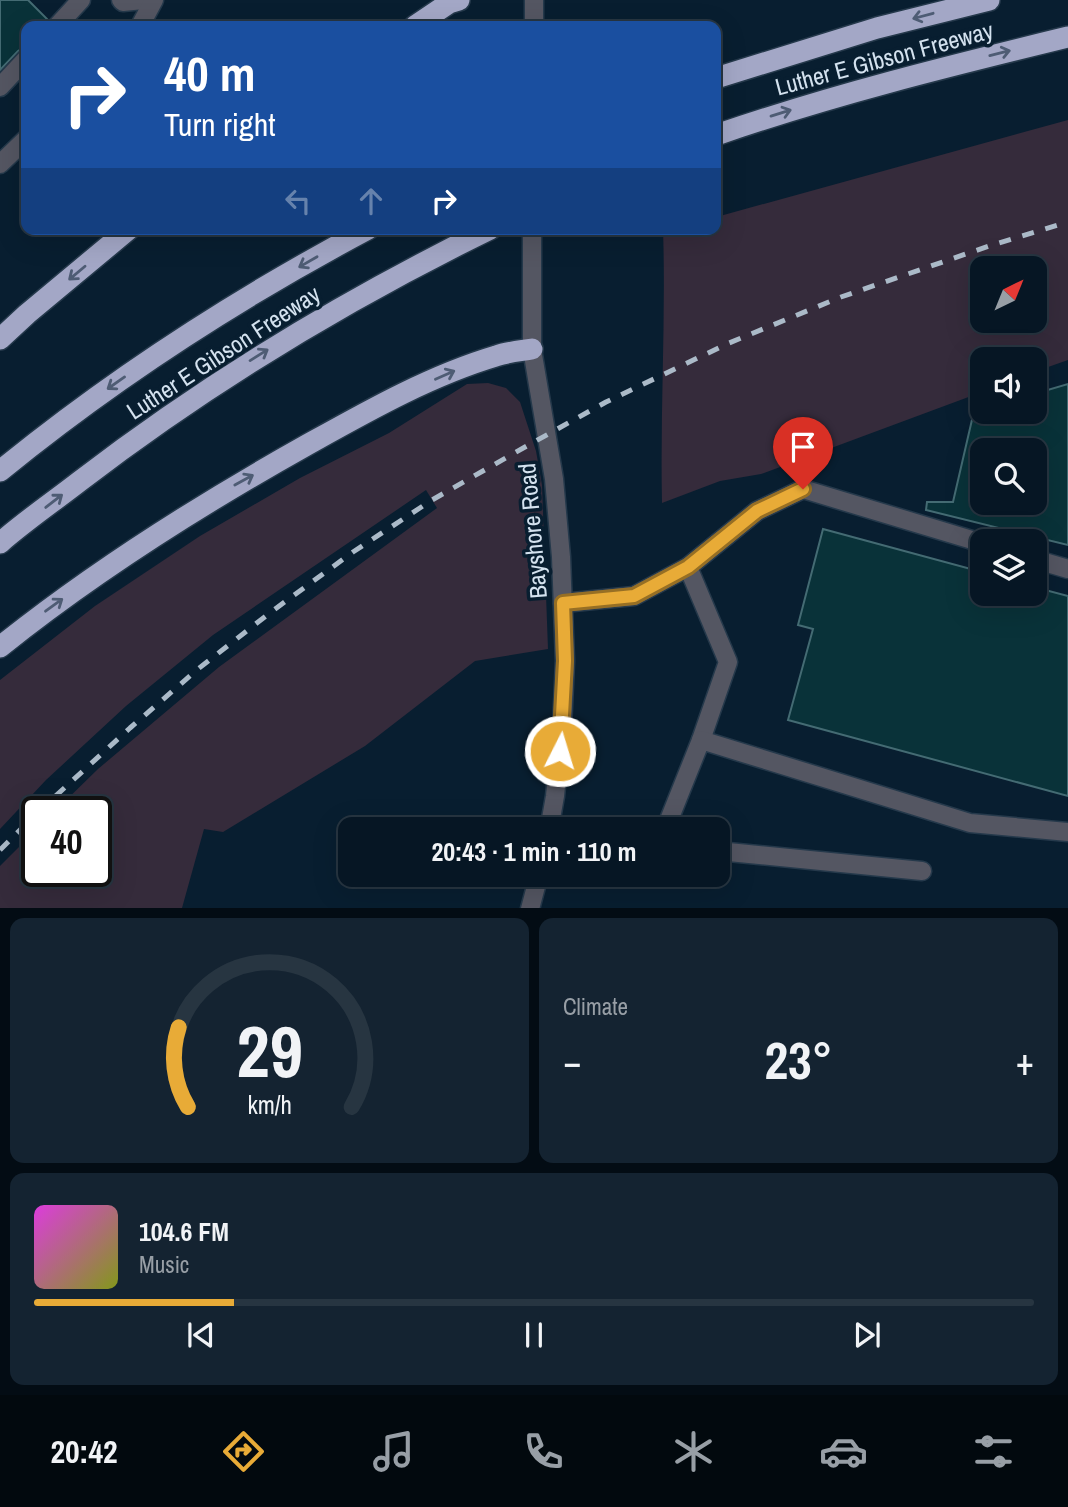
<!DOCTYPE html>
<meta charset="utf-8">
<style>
body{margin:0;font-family:"Archivo Narrow",sans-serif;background:#142331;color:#f1f3f6;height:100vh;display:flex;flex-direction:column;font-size:26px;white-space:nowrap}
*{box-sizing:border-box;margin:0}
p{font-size:23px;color:#989fa6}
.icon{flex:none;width:38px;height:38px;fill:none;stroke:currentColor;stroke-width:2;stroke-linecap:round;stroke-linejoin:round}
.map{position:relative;height:908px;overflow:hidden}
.panel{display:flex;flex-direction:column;gap:10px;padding:10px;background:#030c14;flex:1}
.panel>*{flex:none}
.banner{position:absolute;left:21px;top:21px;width:700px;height:214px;border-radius:14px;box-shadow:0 7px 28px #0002,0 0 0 2px #273541;background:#1a4fa0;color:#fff;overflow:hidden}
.needle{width:46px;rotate:43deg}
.buttons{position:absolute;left:970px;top:256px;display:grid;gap:14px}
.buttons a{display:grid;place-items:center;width:77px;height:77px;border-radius:14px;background:#061624;box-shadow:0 7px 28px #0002,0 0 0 2px #273541;font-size:35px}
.speed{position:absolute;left:21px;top:796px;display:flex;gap:14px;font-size:35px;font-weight:700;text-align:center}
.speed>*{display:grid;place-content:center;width:91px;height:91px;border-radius:50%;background:#061624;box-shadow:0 7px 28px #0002,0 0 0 2px #273541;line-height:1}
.speed .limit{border:4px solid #111;border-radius:10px;background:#fff;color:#111}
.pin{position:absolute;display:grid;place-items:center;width:60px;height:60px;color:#fff;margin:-72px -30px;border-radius:50% 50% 50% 0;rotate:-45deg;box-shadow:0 0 7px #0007}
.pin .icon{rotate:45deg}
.me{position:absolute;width:77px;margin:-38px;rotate:5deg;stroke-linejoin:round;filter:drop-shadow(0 0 5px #0008)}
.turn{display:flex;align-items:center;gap:24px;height:147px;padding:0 28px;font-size:32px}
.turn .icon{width:91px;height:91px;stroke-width:2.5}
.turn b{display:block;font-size:49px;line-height:60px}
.lanes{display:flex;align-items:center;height:66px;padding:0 28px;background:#0003;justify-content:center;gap:35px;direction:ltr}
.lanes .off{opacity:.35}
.big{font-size:52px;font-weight:700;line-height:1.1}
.panel .tile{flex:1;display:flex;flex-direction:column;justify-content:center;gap:10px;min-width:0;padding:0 24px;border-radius:14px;background:#142331}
.panel .dial{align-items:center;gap:0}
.dial svg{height:182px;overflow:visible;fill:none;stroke:#273541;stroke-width:7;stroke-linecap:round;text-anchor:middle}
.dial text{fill:#f1f3f6;stroke:none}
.song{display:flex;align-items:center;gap:21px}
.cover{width:84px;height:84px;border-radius:10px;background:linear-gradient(135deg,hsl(300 70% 55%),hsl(70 70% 35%))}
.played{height:7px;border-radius:4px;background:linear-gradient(90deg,#e8ab37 20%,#273541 20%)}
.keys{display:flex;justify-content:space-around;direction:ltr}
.heat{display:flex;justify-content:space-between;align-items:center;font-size:38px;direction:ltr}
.panel .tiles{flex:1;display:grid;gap:10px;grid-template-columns:1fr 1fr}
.tile:last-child{grid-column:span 2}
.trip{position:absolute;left:338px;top:817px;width:392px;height:70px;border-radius:14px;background:#061624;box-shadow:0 7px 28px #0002,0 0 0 2px #273541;font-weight:700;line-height:70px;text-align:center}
.tabs{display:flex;height:112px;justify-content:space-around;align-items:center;background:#02090e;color:#989fa6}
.tabs .icon{width:49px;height:49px}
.tabs .current{color:#e8ab37}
.tabs b{font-size:32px;color:#f1f3f6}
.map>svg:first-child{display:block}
.green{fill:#352b3b;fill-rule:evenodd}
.building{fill:#093239;stroke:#446b73;stroke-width:2;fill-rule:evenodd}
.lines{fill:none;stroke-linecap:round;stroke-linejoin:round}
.minor-casing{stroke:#25394b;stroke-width:21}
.highway-casing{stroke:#25394b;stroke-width:24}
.minor{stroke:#545662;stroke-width:18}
.highway{stroke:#a3a7c6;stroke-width:21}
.rail{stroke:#abbac8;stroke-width:5;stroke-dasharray:12 12;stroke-linecap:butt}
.oneway{stroke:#4e5c74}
.route-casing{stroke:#976f24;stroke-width:18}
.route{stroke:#e8ab37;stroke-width:12}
.labels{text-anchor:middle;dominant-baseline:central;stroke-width:7;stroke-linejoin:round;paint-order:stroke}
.street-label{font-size:24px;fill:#d4e2ef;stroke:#081e30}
</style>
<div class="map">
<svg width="1068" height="909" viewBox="0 0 1068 909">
<rect width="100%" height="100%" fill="#081e30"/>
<!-- green -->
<g class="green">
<path d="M1068,120V360L1034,372V359H982V392L761,474L720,481L662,503C660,411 666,320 663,229H716V201L720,216ZM982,268H1034V320H982Z"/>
<polygon points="488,383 506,388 520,402 536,451 542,485 548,649 475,661 365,746 223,832 204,829 182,908 0,908 0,866 37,829 37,872 96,872 96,812 54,812 98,769 219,667 437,508 426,490 213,635 126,706 46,780 0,829 0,680 95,606 200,536 300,478 389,433 467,384"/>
</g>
<!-- building -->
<g class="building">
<polygon points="0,0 28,0 48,20 46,26 26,26 26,46 18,51 0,70"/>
<path d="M1068,384V545L926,510L927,502H953L974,411H1034V394ZM982,450H1034V502H982Z"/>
<polygon points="823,529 982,572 982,593 1034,593 1034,587 1068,596 1068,796 788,720 813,629 798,625"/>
</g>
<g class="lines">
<defs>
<g id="minor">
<polyline points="121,0 123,2 143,0"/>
<polyline points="57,26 81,0"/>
<polyline points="140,26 154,0"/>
<polyline points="534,26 534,0"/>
<polyline points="0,87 26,59"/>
<polyline points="0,164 26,139"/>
<polyline points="532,229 532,349 554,479 561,557 565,661 562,728 555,796 549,830"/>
<polyline points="1034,559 1068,569"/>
<polyline points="688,567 728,662 701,740"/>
<polyline points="563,603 634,596 688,567 757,511 803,489 982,543"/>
<polyline points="665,830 701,740 970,823 1068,832"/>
<polyline points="718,851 922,871"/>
<polyline points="530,909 539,875"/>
</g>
<g id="highway">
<polyline points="415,26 449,3 459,0"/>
<polyline points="716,78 877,28 989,0"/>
<path d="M716,135C832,95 949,66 1068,37"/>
<polyline points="0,339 27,314 129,229"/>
<path d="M0,471C114,378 238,298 368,229"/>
<path d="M0,543C25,521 53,502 80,481C209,382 343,301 490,229"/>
<path d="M0,647C96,570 198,506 305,446C366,412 429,376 496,356C507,352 520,351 532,349"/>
</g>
</defs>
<!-- minor casing -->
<use href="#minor" class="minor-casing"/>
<!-- highway casing -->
<use href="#highway" class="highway-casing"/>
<!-- minor -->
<use href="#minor" class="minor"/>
<!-- highway -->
<use href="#highway" class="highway"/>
<!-- rail -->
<g class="rail">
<polyline points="38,812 130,728 198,669 271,612 353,552 432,500 525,447 606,402 729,343 841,297 992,245 1068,222"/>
<polyline points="0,850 37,813"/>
</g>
</g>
<!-- one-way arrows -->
<defs><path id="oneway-shaft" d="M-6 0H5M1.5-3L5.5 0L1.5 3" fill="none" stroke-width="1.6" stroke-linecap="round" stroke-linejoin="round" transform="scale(1.75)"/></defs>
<g class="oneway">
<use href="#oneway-shaft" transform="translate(923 16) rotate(165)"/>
<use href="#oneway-shaft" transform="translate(1000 53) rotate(-14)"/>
<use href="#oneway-shaft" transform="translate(781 113) rotate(-17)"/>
<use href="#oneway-shaft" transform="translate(308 262) rotate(150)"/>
<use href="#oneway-shaft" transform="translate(77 273) rotate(140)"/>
<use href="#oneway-shaft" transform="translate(259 355) rotate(-32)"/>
<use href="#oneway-shaft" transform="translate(445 375) rotate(-24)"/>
<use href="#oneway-shaft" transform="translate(116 383) rotate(145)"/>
<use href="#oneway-shaft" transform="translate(244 480) rotate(-29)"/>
<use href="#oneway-shaft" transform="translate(54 501) rotate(-38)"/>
<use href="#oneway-shaft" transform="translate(54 605) rotate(-36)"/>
</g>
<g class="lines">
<defs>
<polyline id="route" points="560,751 565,661 563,603 634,596 688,567 757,511 803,489"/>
</defs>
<!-- route casing -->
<use href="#route" class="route-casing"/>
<!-- route -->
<use href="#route" class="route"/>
</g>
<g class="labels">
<!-- street labels -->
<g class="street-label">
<text transform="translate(884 58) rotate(-15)">Luther E Gibson Freeway</text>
<text transform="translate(223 352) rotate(-33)">Luther E Gibson Freeway</text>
<text transform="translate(532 531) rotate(-95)">Bayshore Road</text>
</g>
</g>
</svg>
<div class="buttons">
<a><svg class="needle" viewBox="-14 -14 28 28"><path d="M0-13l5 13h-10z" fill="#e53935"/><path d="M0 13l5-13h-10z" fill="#989fa6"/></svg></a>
<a><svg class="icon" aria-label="sound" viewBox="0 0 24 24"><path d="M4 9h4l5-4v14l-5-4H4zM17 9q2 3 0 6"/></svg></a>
<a><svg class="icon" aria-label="search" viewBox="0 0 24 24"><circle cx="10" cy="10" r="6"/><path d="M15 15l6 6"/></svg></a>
<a><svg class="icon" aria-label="layers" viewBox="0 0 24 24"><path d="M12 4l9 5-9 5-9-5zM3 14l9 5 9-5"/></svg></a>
</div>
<div class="speed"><div class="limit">40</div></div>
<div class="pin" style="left:803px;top:489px;background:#d93025"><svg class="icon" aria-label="arrive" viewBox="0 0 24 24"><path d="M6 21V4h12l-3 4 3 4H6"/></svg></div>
<svg class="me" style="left:560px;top:751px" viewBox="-20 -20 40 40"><circle r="17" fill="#e8ab37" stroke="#fff" stroke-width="3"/><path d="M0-11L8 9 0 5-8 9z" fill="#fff"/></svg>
<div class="trip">20:43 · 1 min · 110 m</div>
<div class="banner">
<div class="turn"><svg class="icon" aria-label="right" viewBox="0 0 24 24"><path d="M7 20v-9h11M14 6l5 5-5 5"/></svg><div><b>40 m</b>Turn right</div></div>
<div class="lanes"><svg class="icon off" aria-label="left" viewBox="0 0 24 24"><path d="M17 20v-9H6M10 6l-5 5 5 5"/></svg><svg class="icon off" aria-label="ahead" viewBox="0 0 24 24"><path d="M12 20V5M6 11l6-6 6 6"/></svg><svg class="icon" aria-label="right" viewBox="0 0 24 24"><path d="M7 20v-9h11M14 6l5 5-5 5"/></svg></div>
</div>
</div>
<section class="panel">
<div class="tiles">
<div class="tile dial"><svg viewBox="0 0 100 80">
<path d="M14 69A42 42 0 1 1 86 69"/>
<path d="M14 69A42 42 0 0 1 10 34" stroke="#e8ab37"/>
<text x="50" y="56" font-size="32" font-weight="700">29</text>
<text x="50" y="72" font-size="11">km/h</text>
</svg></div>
<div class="tile"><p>Climate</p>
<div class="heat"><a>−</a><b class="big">23°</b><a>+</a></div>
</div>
<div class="tile">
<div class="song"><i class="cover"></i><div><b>104.6 FM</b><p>Music</p></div></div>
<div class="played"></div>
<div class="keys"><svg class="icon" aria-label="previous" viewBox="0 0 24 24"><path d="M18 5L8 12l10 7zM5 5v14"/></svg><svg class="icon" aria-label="pause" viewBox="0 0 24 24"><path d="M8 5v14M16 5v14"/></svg><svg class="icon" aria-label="next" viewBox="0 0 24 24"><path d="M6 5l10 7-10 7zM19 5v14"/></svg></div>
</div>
</div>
</section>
<nav class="tabs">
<b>20:42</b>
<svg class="icon current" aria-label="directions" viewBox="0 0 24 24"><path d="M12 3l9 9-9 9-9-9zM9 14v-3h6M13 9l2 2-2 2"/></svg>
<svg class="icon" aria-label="music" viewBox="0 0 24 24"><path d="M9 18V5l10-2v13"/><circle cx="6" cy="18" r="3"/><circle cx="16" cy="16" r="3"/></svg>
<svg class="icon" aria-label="phone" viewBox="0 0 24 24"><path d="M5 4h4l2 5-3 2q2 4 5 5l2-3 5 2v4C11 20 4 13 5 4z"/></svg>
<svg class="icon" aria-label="climate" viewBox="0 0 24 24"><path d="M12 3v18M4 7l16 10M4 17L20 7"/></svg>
<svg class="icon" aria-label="car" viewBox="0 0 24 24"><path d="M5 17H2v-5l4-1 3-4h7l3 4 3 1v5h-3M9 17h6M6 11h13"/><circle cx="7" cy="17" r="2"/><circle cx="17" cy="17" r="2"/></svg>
<svg class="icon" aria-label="filters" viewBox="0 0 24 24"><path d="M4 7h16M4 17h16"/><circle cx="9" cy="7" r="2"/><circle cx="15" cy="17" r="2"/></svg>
</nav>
